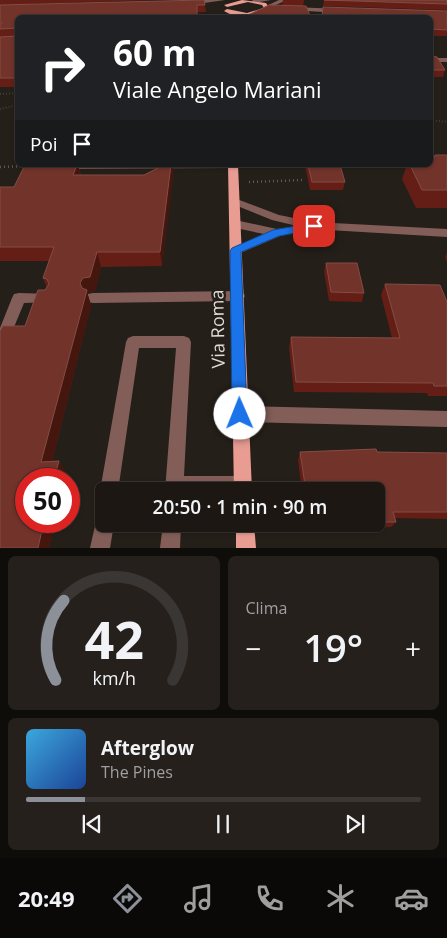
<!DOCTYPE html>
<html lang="it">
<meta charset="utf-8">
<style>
body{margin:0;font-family:"Open Sans",sans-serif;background:#25201c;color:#f1f3f6;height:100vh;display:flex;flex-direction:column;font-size:19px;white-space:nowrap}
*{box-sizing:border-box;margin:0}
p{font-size:16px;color:#a09fa0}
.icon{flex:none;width:28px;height:28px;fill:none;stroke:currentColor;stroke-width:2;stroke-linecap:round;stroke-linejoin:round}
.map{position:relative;height:548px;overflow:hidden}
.sheet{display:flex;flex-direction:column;gap:8px;padding:8px;background:#0f0d0a;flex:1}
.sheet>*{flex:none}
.banner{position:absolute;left:15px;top:15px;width:418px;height:152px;border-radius:8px;box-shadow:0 1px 4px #0004,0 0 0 1px #3a3633;background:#202124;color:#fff;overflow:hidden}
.speed{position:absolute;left:15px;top:468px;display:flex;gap:10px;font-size:25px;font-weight:700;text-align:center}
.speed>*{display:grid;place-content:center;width:65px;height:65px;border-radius:50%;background:#1c1713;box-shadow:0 1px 4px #0004,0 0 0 1px #3a3633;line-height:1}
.speed .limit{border:8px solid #d22;background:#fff;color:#111}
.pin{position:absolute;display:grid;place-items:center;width:42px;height:42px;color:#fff;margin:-21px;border-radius:10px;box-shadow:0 2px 8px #0006}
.me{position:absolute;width:55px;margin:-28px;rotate:359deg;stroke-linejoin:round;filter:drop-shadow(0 0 4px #0008)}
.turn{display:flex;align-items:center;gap:18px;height:105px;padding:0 15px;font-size:22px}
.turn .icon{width:65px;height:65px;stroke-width:2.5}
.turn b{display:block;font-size:35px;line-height:42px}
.then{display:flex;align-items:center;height:48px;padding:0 15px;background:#0003;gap:10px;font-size:19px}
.big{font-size:38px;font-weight:600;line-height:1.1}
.sheet .tile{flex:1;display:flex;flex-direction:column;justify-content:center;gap:8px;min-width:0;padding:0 18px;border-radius:8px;background:#25201c}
.sheet .dial{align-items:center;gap:0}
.dial svg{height:130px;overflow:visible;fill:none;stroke:#3a3633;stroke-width:7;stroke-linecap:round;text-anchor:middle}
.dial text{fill:#f1f3f6;stroke:none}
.song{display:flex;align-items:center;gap:15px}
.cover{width:60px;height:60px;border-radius:8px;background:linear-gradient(135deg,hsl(200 70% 55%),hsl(220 70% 35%))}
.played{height:5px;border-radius:2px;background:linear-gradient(90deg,#8c9099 15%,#3a3633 15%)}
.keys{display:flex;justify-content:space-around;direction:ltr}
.heat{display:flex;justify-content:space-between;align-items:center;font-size:28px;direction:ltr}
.sheet .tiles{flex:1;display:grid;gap:8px;grid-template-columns:1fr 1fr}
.tile:last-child{grid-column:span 2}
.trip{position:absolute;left:95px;top:482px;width:290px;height:50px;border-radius:8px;background:#1c1713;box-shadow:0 1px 4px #0004,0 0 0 1px #3a3633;font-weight:600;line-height:50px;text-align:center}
.dock{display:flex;height:80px;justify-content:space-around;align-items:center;background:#0b0908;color:#a09fa0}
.dock .icon{width:35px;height:35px}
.dock .active{color:#8c9099}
.dock b{font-size:22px;color:#f1f3f6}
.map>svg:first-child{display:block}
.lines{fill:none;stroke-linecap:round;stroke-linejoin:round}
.path-far1{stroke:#605b55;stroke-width:2;stroke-dasharray:0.5 2.5;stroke-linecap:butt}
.path{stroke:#605b55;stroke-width:2.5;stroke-dasharray:1 3;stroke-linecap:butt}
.minor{fill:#835e59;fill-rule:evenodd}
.major{fill:#e89c92;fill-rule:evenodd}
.wall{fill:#641e16}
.shaded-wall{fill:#45160e}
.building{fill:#71332a;stroke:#834d45}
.route{fill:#1a73e8;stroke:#114b97}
.labels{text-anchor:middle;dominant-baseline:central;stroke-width:5;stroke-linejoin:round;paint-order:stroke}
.street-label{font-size:18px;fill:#dfdbd7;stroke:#251f19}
</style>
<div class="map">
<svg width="447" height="548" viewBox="0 0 447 548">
<rect width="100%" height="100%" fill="#251f19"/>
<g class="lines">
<!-- path-far1 -->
<g class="path-far1">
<polyline points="0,94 18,93"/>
<polyline points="0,109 18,105"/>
<polyline points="430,120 447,122"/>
</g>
<!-- path -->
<g class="path">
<polyline points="0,167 28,166"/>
<polyline points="249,182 304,180"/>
</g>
<!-- minor -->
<g class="minor">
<polygon points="205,0 225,0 190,5 187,3"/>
<polygon points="252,0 271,0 254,3"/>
<polygon points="279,0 287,0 269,8 264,7"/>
<polygon points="292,7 340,9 343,11 340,13 290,10"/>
<rect x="430" y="58" width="17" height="4"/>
<polygon points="59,165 238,165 233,168 63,169 60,168"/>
<polygon points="234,198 279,215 314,222 447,229 447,237 311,229 280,236 236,255 232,254 230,251 232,248 264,234 231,227 229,224 231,221 235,220 277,229 297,226 272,220 230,203 229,201"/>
<polygon points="238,291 243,293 245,296 243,299 238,301 93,303 88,302 86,298 88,294 93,293"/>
<polygon points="19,293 51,294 53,298 51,302 24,303 7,344 0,345 0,328 12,298 14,294"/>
<polygon points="133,336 184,336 189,338 191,342 184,476 243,476 249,479 252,485 249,491 165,491 176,348 139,348 118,491 104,491 103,497 100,491 126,342 128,338"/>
<polygon points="240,406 447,411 447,427 240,422 234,419 232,414 234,409"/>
<polygon points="104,515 104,524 114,524 110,548 90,548 97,517"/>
<polygon points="163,524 181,524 180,548 160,548"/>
</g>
<!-- major -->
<g class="major">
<path d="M242,0L266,3L270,9C257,18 237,19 224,11L227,9L247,13L264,8L262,5L248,2L227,7L224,5Z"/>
<polygon points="228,165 238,165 252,491 234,491"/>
<polygon points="236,524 254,524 256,548 236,548"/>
</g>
</g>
<!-- wall -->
<g class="wall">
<polygon points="0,0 157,0 0,5"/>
<polygon points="283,0 304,0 303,6 282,5"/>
<polygon points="324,0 447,0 447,10 323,6"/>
<polygon points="0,5 205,5 206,12 18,18 18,87 0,87"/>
<polygon points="447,11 447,36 430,36 430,18"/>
<polygon points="430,46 431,56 445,70 443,77 430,77"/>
<polygon points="447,155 447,208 416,208 402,179 407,165 430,165"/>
<polygon points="25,165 78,165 81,175 144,175 164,165 172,165 173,175 162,266 101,267 95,291 87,292 91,305 52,462 59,461 66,473 65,479 26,479 26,521 55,521 49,548 0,548 25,326 47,288 43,278 49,261 0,261 0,187 14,187"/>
<polygon points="305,165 340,165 345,182 343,190 310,190"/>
<polygon points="447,253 447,262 445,257"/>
<polygon points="326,263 364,293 362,302 329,301 324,271"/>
<polygon points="385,284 447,302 447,396 428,396 427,393 294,392 289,347 291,337 392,338 381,295"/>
<polygon points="300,452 377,452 447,453 447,519 395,518 396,522 391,527 358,529 357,524 376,524 376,491 302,491 298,460"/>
</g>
<!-- shaded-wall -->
<g class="shaded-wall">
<polygon points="77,165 78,165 81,177 73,175"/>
<polygon points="171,165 172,165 173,175 162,266 160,252"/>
<polygon points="97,252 101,267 95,291 87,292 91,305 49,473 41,462 80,283"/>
<polygon points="59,461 66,473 65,479 54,479"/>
<polygon points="44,521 55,521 49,548 38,548"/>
</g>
<!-- building -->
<g class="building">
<polygon points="204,0 205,5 197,5 197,18 18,18 18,78 0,78 0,37 16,36 17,34 16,28 0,29 0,26 2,23 0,23 0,5"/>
<polygon points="324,0 447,0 447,4"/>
<polygon points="269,5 306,6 311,18 246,18 246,16"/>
<polygon points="323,7 447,11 447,30 430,29 430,18 322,18"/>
<polygon points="430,46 432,49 430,51 431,56 437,57 445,70 430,70"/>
<polygon points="435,155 447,155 447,190 422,190 410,165 430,165 430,159 434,158"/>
<polygon points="25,165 77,165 73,175 144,175 164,165 171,165 160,252 97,252 90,277 83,278 80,283 82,288 87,290 41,462 59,461 54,479 26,479 26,521 44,521 38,548 0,548 0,331 3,326 25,326 38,290 45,290 49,284 47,279 43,278 54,247 0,247 0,187 14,187"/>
<polygon points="308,165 340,165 345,182 312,182"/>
<polygon points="326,263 357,263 364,293 331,292"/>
<polygon points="385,284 440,285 447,302 447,386 434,386 433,383 296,382 291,337 400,338"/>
<polygon points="376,449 377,452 447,453 447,512 393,512 396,522 376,522 376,491 306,491 300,452"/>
</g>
<!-- route -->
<polygon class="route" points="314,223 319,226 317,229 279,236 241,252 247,414 245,419 240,421 234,419 232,414 230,251 232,248 273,230"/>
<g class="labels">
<!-- street labels -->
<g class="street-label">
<text transform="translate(217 329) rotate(-91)">Via Roma</text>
</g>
</g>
</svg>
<div class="speed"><div class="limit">50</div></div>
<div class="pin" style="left:314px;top:226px;background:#d93025"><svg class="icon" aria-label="arrive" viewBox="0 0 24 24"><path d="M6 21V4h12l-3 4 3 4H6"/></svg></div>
<svg class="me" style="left:240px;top:414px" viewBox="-20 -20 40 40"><circle r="19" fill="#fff"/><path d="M0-13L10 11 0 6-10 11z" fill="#1a73e8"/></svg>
<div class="trip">20:50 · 1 min · 90 m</div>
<div class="banner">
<div class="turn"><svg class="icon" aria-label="right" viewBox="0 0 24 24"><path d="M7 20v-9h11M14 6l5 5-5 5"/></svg><div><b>60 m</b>Viale Angelo Mariani</div></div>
<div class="then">Poi<svg class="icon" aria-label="arrive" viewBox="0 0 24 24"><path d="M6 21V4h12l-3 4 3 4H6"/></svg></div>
</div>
</div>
<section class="sheet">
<div class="tiles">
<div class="tile dial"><svg viewBox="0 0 100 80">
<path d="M14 69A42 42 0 1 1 86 69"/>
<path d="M14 69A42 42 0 0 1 19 20" stroke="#8c9099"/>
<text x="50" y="56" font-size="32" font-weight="700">42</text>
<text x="50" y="72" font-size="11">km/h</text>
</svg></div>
<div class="tile"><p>Clima</p>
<div class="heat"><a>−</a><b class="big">19°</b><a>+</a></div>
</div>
<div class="tile">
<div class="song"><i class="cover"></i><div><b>Afterglow</b><p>The Pines</p></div></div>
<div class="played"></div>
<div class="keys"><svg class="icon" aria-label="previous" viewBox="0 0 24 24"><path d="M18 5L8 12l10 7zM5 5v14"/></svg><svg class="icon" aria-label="pause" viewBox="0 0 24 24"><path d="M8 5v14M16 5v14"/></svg><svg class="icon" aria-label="next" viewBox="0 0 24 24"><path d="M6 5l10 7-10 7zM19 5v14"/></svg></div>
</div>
</div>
</section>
<nav class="dock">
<b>20:49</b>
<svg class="icon active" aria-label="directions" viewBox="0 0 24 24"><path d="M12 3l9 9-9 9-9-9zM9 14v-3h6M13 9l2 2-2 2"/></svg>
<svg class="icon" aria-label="music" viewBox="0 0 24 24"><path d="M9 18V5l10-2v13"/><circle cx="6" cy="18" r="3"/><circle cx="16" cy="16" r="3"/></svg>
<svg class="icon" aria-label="phone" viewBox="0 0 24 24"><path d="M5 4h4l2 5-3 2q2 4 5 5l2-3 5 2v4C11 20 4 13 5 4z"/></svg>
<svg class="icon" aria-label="climate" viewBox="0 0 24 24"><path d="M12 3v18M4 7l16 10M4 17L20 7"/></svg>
<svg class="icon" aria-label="car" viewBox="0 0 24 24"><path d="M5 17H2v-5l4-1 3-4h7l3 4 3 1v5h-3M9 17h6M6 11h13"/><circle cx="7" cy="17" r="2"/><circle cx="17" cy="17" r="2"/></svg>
</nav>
